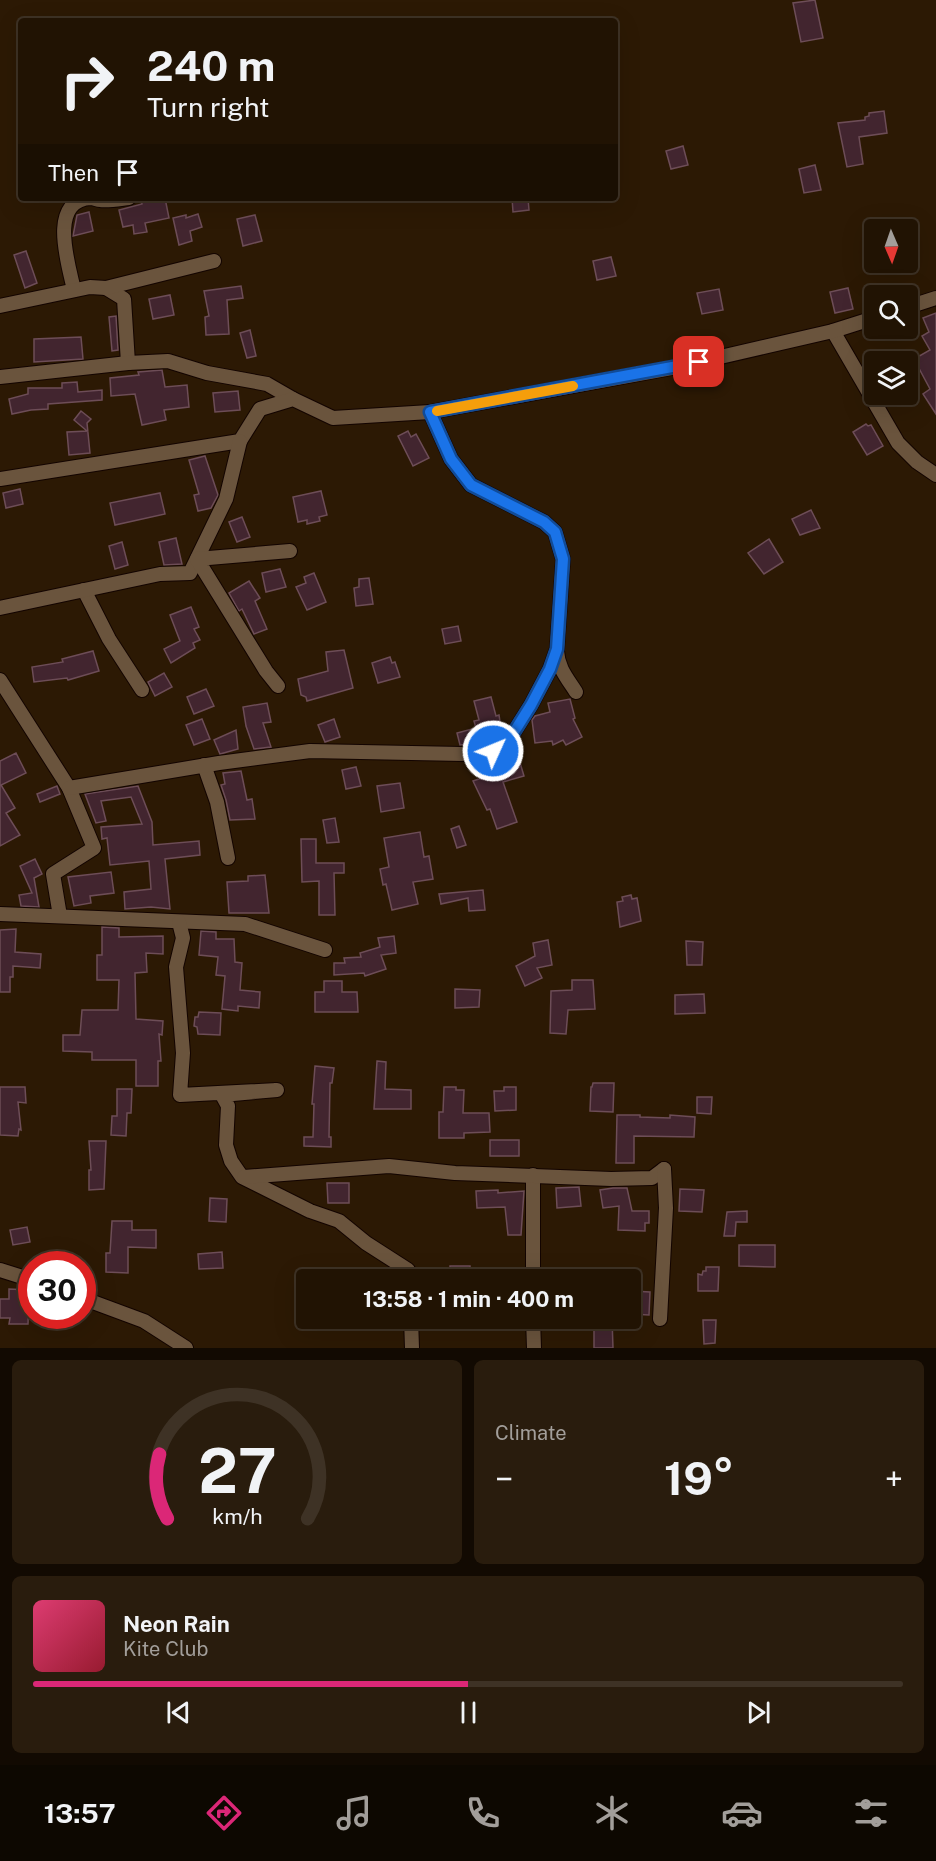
<!DOCTYPE html>
<meta charset="utf-8">
<style>
body{margin:0;font-family:"Public Sans",sans-serif;background:#291c0d;color:#f1f3f6;height:100vh;display:flex;flex-direction:column;font-size:22px;white-space:nowrap}
*{box-sizing:border-box;margin:0}
p{font-size:20px;color:#a29e9a}
.icon{flex:none;width:33px;height:33px;fill:none;stroke:currentColor;stroke-width:2;stroke-linecap:round;stroke-linejoin:round}
.map{position:relative;height:1348px;overflow:hidden}
.side{display:flex;flex-direction:column;gap:12px;padding:12px;background:#120a02;flex:1}
.side>*{flex:none}
.banner{position:absolute;left:18px;top:18px;width:600px;height:183px;border-radius:6px;box-shadow:0 6px 24px #0002,0 0 0 2px #3e3225;background:#211303;color:#f1f3f6;overflow:hidden}
.needle{width:39px;rotate:178deg}
.fabs{position:absolute;left:864px;top:219px;display:grid;gap:12px}
.fabs a{display:grid;place-items:center;width:54px;height:54px;border-radius:6px;background:#211303;box-shadow:0 6px 24px #0002,0 0 0 2px #3e3225;font-size:30px}
.speed{position:absolute;left:18px;top:1251px;display:flex;gap:12px;font-size:30px;font-weight:700;text-align:center}
.speed>*{display:grid;place-content:center;width:78px;height:78px;border-radius:50%;background:#211303;box-shadow:0 6px 24px #0002,0 0 0 2px #3e3225;line-height:1}
.speed .limit{border:9px solid #d22;background:#fff;color:#111}
.pin{position:absolute;display:grid;place-items:center;width:51px;height:51px;color:#fff;margin:-26px;border-radius:12px;box-shadow:0 3px 9px #0006}
.me{position:absolute;width:66px;margin:-33px;rotate:46deg;stroke-linejoin:round;filter:drop-shadow(0 0 4px #0008)}
.turn{display:flex;align-items:center;gap:21px;height:126px;padding:0 30px;font-size:27px}
.turn .icon{width:78px;height:78px;stroke-width:2.5}
.turn b{display:block;font-size:42px;line-height:51px}
.then{display:flex;align-items:center;height:57px;padding:0 30px;background:#0003;gap:12px;font-size:22px}
.big{font-size:45px;font-weight:700;line-height:1.1}
.side .widget{flex:1;display:flex;flex-direction:column;justify-content:center;gap:9px;min-width:0;padding:0 21px;border-radius:9px;background:#291c0d}
.side .dial{align-items:center;gap:0}
.dial svg{height:156px;overflow:visible;fill:none;stroke:#3e3225;stroke-width:7;stroke-linecap:round;text-anchor:middle}
.dial text{fill:#f1f3f6;stroke:none}
.song{display:flex;align-items:center;gap:18px}
.cover{width:72px;height:72px;border-radius:9px;background:linear-gradient(135deg,hsl(340 70% 55%),hsl(350 70% 35%))}
.played{height:6px;border-radius:3px;background:linear-gradient(90deg,#db2777 50%,#3e3225 50%)}
.keys{display:flex;justify-content:space-around;direction:ltr}
.heat{display:flex;justify-content:space-between;align-items:center;font-size:33px;direction:ltr}
.side .tiles{flex:1;display:grid;gap:12px;grid-template-columns:1fr 1fr}
.widget:last-child{grid-column:span 2}
.trip{position:absolute;left:296px;top:1269px;width:345px;height:60px;border-radius:6px;background:#211303;box-shadow:0 6px 24px #0002,0 0 0 2px #3e3225;font-weight:700;line-height:60px;text-align:center}
.tab-bar{display:flex;height:96px;justify-content:space-around;align-items:center;background:#0d0801;color:#a29e9a}
.tab-bar .icon{width:42px;height:42px}
.tab-bar .active{color:#db2777}
.tab-bar b{font-size:27px;color:#f1f3f6}
.map>svg:first-child{display:block}
.building{fill:#42252f;stroke:#6d4d57;stroke-width:1.5}
.lines{fill:none;stroke-linecap:round;stroke-linejoin:round}
.minor-casing{stroke:#130400;stroke-width:16}
.minor{stroke:#6a543d;stroke-width:14}
.route-casing{stroke:#114b97;stroke-width:15}
.route{stroke:#1a73e8;stroke-width:10}
.slow{stroke:#f59e0b;stroke-width:10}
</style>
<div class="map">
<svg width="936" height="1348" viewBox="0 0 936 1348">
<rect width="100%" height="100%" fill="#2c1904"/>
<!-- building -->
<g class="building">
<polygon points="815,0 823,38 801,42 793,3"/>
<polygon points="884,111 887,133 859,137 863,164 847,167 838,123 865,120 865,117 869,116 869,113"/>
<polygon points="683,146 688,165 671,169 666,151"/>
<polygon points="815,165 821,190 804,193 799,169"/>
<polygon points="141,198 165,198 169,218 145,223 147,232 134,234 133,225 123,227 119,210 142,204"/>
<polygon points="512,198 528,198 529,210 513,212"/>
<polygon points="89,212 93,231 73,236 77,215"/>
<polygon points="198,214 202,227 190,231 192,241 179,245 173,218 186,215 186,218"/>
<polygon points="255,215 262,241 243,246 237,219"/>
<polygon points="26,251 37,283 25,288 14,255"/>
<polygon points="611,257 616,276 597,280 593,261"/>
<polygon points="241,286 243,298 227,300 229,334 206,335 205,317 209,316 204,291"/>
<polygon points="848,288 853,309 835,313 830,292"/>
<polygon points="719,289 723,310 702,314 697,293"/>
<polygon points="170,295 174,315 153,319 149,299"/>
<polygon points="936,313 936,414 923,394 930,389 914,359 930,350 922,336 929,332 923,318"/>
<polygon points="116,316 118,350 112,351 109,317"/>
<polygon points="250,330 256,356 247,358 240,333"/>
<polygon points="81,337 83,359 34,362 34,339"/>
<polygon points="162,370 165,387 187,385 189,407 164,410 166,420 142,425 135,394 111,396 110,378 139,375 138,372"/>
<polygon points="77,382 78,392 102,390 102,400 48,404 48,409 31,410 12,414 9,399 28,394 28,388 62,388 62,383"/>
<polygon points="238,391 240,410 215,412 213,393"/>
<polygon points="81,411 91,419 87,423 90,453 69,455 67,432 87,431 74,420"/>
<polygon points="866,424 868,426 871,425 883,446 867,455 853,432"/>
<polygon points="408,431 411,437 416,434 429,458 413,466 398,436"/>
<polygon points="205,456 218,495 211,508 198,511 194,495 199,494 189,460"/>
<polygon points="20,489 23,504 6,508 3,493"/>
<polygon points="321,491 327,515 319,517 320,521 307,524 307,520 298,522 293,497"/>
<polygon points="160,493 165,514 115,525 110,503"/>
<polygon points="811,510 820,528 800,535 792,519"/>
<polygon points="242,517 250,537 237,542 229,522"/>
<polygon points="176,538 182,564 164,565 159,542"/>
<polygon points="769,539 783,562 764,574 748,553"/>
<polygon points="122,542 128,565 115,569 109,546"/>
<polygon points="280,569 286,587 266,592 262,573"/>
<polygon points="314,573 326,602 307,610 296,587 306,583 304,577"/>
<polygon points="369,578 373,604 356,606 354,588 359,587 359,579"/>
<polygon points="249,581 260,598 255,601 267,629 254,634 242,609 239,611 229,593"/>
<polygon points="191,607 199,627 194,629 200,640 193,643 195,648 171,663 164,649 180,641 170,615"/>
<polygon points="458,626 461,641 445,644 442,629"/>
<polygon points="344,650 353,688 307,701 306,697 301,695 298,679 328,671 326,652"/>
<polygon points="93,651 99,671 68,680 67,678 34,682 32,667 63,662 62,659"/>
<polygon points="390,657 392,663 395,662 400,677 378,683 372,663"/>
<polygon points="164,673 172,687 155,696 148,682"/>
<polygon points="206,689 214,706 194,714 187,697"/>
<polygon points="491,697 496,716 499,715 502,734 492,741 460,745 457,733 476,728 474,721 479,720 474,701"/>
<polygon points="570,699 575,718 573,719 582,737 566,745 563,740 553,745 552,741 535,743 532,720 535,716 550,712 548,703"/>
<polygon points="267,703 271,722 263,723 271,747 254,749 246,726 243,707"/>
<polygon points="202,719 210,739 194,745 186,725"/>
<polygon points="334,719 340,737 325,742 318,725"/>
<polygon points="236,730 238,749 220,754 214,740"/>
<polygon points="515,746 524,776 503,782 517,822 497,829 490,809 487,810 473,781 503,771 498,758"/>
<polygon points="16,753 26,773 1,785 15,808 6,813 20,835 0,846 0,761"/>
<polygon points="356,767 361,786 346,789 342,770"/>
<polygon points="241,771 247,800 252,799 255,819 230,820 226,800 221,785 225,784 223,773"/>
<polygon points="400,783 404,808 381,812 377,786"/>
<polygon points="57,786 60,794 40,802 37,794"/>
<polygon points="138,786 152,822 153,845 199,841 200,855 165,859 170,909 151,907 125,909 124,892 151,889 149,861 110,865 107,838 102,839 101,827 142,824 131,797 101,801 106,821 96,823 85,794"/>
<polygon points="335,818 339,842 327,843 323,820"/>
<polygon points="459,826 466,845 457,848 451,829"/>
<polygon points="420,832 424,857 429,856 433,879 413,882 418,904 392,910 386,884 383,885 380,869 389,867 384,838"/>
<polygon points="301,839 316,839 316,863 344,863 344,873 334,873 335,915 319,915 319,881 302,882"/>
<polygon points="35,859 42,874 34,878 39,907 21,906 19,895 32,893 20,866"/>
<polygon points="111,872 114,893 90,896 91,903 74,906 68,877"/>
<polygon points="265,875 269,913 229,913 227,882 248,881 248,876"/>
<polygon points="483,890 485,910 469,911 468,898 441,904 439,894"/>
<polygon points="631,895 632,899 637,898 641,921 620,927 617,902 623,901 622,897"/>
<polygon points="102,927 119,928 119,937 163,936 163,954 146,953 147,972 135,973 136,1019 163,1021 162,1035 159,1034 161,1061 158,1061 158,1086 136,1086 136,1060 92,1060 92,1052 63,1051 63,1035 80,1035 82,1010 118,1010 119,980 97,980 97,955 102,955"/>
<polygon points="16,929 15,952 41,954 40,968 13,966 13,977 10,977 10,992 0,992 0,930"/>
<polygon points="201,931 216,932 216,939 234,939 235,962 242,963 240,990 260,992 259,1008 238,1006 238,1011 222,1009 225,976 216,975 218,957 199,955"/>
<polygon points="394,936 396,953 381,955 386,969 365,976 364,973 334,975 334,963 345,963 344,958 361,957 360,953 380,947 378,938"/>
<polygon points="548,940 552,965 537,968 542,978 525,986 516,966 535,956 533,943"/>
<polygon points="686,941 703,942 702,965 687,965"/>
<polygon points="572,980 593,980 595,1009 568,1010 566,1034 550,1033 551,991 572,990"/>
<polygon points="324,981 342,981 342,992 357,992 358,1012 315,1012 315,992 324,992"/>
<polygon points="455,989 480,990 479,1007 455,1008"/>
<polygon points="704,994 705,1013 675,1014 675,995"/>
<polygon points="199,1012 221,1013 220,1035 198,1034 197,1027 194,1026 195,1017 198,1017"/>
<polygon points="377,1061 386,1062 385,1089 411,1090 411,1109 374,1109"/>
<polygon points="315,1066 334,1068 332,1083 330,1083 329,1137 331,1137 331,1147 304,1146 304,1137 313,1137 314,1104 312,1104"/>
<polygon points="593,1083 614,1083 613,1112 590,1111 591,1087 592,1087"/>
<polygon points="0,1087 25,1087 26,1103 18,1102 21,1130 19,1129 18,1136 0,1135"/>
<polygon points="444,1087 456,1087 456,1090 464,1090 463,1113 489,1113 490,1132 464,1133 464,1138 439,1138 439,1112 443,1112"/>
<polygon points="504,1087 516,1087 516,1110 495,1111 494,1091 504,1091"/>
<polygon points="117,1089 132,1089 131,1113 127,1113 126,1136 111,1135 112,1116 117,1116"/>
<polygon points="697,1097 712,1097 711,1114 697,1113"/>
<polygon points="617,1115 640,1115 640,1117 670,1118 670,1115 695,1117 694,1137 634,1136 634,1163 616,1163"/>
<rect x="490" y="1140" width="29" height="16"/>
<polygon points="89,1141 106,1141 104,1189 89,1190 89,1170 91,1170"/>
<polygon points="327,1183 349,1183 349,1203 328,1203"/>
<polygon points="579,1187 581,1206 557,1208 556,1188"/>
<polygon points="613,1188 627,1188 632,1211 649,1211 649,1223 645,1223 645,1231 618,1230 619,1206 603,1208 600,1190"/>
<polygon points="680,1189 704,1190 702,1212 679,1211"/>
<polygon points="498,1190 498,1193 524,1191 521,1235 508,1235 505,1207 477,1208 476,1191"/>
<polygon points="210,1198 227,1199 226,1222 209,1221"/>
<polygon points="747,1211 747,1222 736,1222 735,1236 724,1236 727,1212"/>
<polygon points="112,1221 132,1221 132,1230 156,1230 156,1248 128,1247 128,1273 106,1272 106,1253 110,1253"/>
<polygon points="27,1227 30,1242 13,1245 10,1230"/>
<polygon points="739,1245 775,1245 775,1267 739,1266"/>
<polygon points="222,1252 223,1268 199,1269 198,1254"/>
<rect x="450" y="1266" width="20" height="14"/>
<polygon points="706,1267 719,1267 718,1291 698,1291 698,1274 702,1275 703,1271 706,1271"/>
<polygon points="9,1289 29,1290 28,1324 9,1324 10,1318 0,1318 0,1299 9,1299"/>
<polygon points="632,1291 650,1292 649,1315 631,1314"/>
<polygon points="594,1318 612,1318 613,1348 594,1348"/>
<polygon points="703,1320 716,1320 715,1343 704,1344"/>
</g>
<g class="lines">
<defs>
<g id="minor">
<polyline points="106,288 124,299 128,363"/>
<path d="M74,290C69,266 47,200 91,198C94,198 97,200 100,200C109,201 120,199 129,198"/>
<polyline points="0,306 90,287 106,288 214,261"/>
<polyline points="908,307 936,298"/>
<polyline points="833,331 898,443 917,462 936,475"/>
<polyline points="0,377 128,363 168,361 207,373 267,384 293,399"/>
<polyline points="0,479 240,441 260,409 293,399 333,418 430,412 677,367 833,331 874,318"/>
<polyline points="84,590 109,639 142,690"/>
<polyline points="0,608 160,574 190,573 226,499 240,441"/>
<path d="M557,651C558,668 567,678 576,692"/>
<polyline points="0,680 69,788 94,848 53,874 60,916"/>
<polyline points="278,686 266,671 197,559 290,551"/>
<polyline points="204,765 217,802 228,858"/>
<polyline points="69,788 219,763 310,751 462,754 493,751 509,740 531,705 550,669 557,649 563,559 555,532 544,522 471,485 451,459 430,412"/>
<polyline points="0,914 245,924 325,950"/>
<polyline points="179,922 183,938 176,967 183,1053 180,1095 277,1090 222,1095 228,1106 226,1145 231,1161 242,1177 310,1211 339,1221 366,1243 408,1270 409,1280"/>
<polyline points="533,1175 533,1280"/>
<polyline points="244,1177 389,1166 455,1173 611,1179 652,1178 664,1169"/>
<polyline points="0,1270 32,1280"/>
<polyline points="82,1298 144,1321 186,1348"/>
<polyline points="411,1318 412,1348"/>
<polyline points="533,1318 534,1348"/>
<polyline points="660,1319 666,1208 664,1169"/>
</g>
</defs>
<!-- minor casing -->
<use href="#minor" class="minor-casing"/>
<!-- minor -->
<use href="#minor" class="minor"/>
</g>
<g class="lines">
<defs>
<polyline id="route" points="493,751 509,740 531,705 550,669 557,649 563,559 555,532 544,522 471,485 451,459 430,412 699,362"/>
</defs>
<!-- route casing -->
<use href="#route" class="route-casing"/>
<!-- route -->
<use href="#route" class="route"/>
<!-- slow -->
<polyline class="slow" points="437,411 573,386"/>
</g>
</svg>
<div class="fabs">
<a><svg class="needle" viewBox="-14 -14 28 28"><path d="M0-13l5 13h-10z" fill="#e53935"/><path d="M0 13l5-13h-10z" fill="#a29e9a"/></svg></a>
<a><svg class="icon" aria-label="search" viewBox="0 0 24 24"><circle cx="10" cy="10" r="6"/><path d="M15 15l6 6"/></svg></a>
<a><svg class="icon" aria-label="layers" viewBox="0 0 24 24"><path d="M12 4l9 5-9 5-9-5zM3 14l9 5 9-5"/></svg></a>
</div>
<div class="speed"><div class="limit">30</div></div>
<div class="pin" style="left:699px;top:362px;background:#d93025"><svg class="icon" aria-label="arrive" viewBox="0 0 24 24"><path d="M6 21V4h12l-3 4 3 4H6"/></svg></div>
<svg class="me" style="left:493px;top:751px" viewBox="-20 -20 40 40"><circle r="17" fill="#1a73e8" stroke="#fff" stroke-width="3"/><path d="M0-11L8 9 0 5-8 9z" fill="#fff"/></svg>
<div class="trip">13:58 · 1 min · 400 m</div>
<div class="banner">
<div class="turn"><svg class="icon" aria-label="right" viewBox="0 0 24 24"><path d="M7 20v-9h11M14 6l5 5-5 5"/></svg><div><b>240 m</b>Turn right</div></div>
<div class="then">Then<svg class="icon" aria-label="arrive" viewBox="0 0 24 24"><path d="M6 21V4h12l-3 4 3 4H6"/></svg></div>
</div>
</div>
<section class="side">
<div class="tiles">
<div class="widget dial"><svg viewBox="0 0 100 80">
<path d="M14 69A42 42 0 1 1 86 69"/>
<path d="M14 69A42 42 0 0 1 10 36" stroke="#db2777"/>
<text x="50" y="56" font-size="32" font-weight="700">27</text>
<text x="50" y="72" font-size="11">km/h</text>
</svg></div>
<div class="widget"><p>Climate</p>
<div class="heat"><a>−</a><b class="big">19°</b><a>+</a></div>
</div>
<div class="widget">
<div class="song"><i class="cover"></i><div><b>Neon Rain</b><p>Kite Club</p></div></div>
<div class="played"></div>
<div class="keys"><svg class="icon" aria-label="previous" viewBox="0 0 24 24"><path d="M18 5L8 12l10 7zM5 5v14"/></svg><svg class="icon" aria-label="pause" viewBox="0 0 24 24"><path d="M8 5v14M16 5v14"/></svg><svg class="icon" aria-label="next" viewBox="0 0 24 24"><path d="M6 5l10 7-10 7zM19 5v14"/></svg></div>
</div>
</div>
</section>
<nav class="tab-bar">
<b>13:57</b>
<svg class="icon active" aria-label="directions" viewBox="0 0 24 24"><path d="M12 3l9 9-9 9-9-9zM9 14v-3h6M13 9l2 2-2 2"/></svg>
<svg class="icon" aria-label="music" viewBox="0 0 24 24"><path d="M9 18V5l10-2v13"/><circle cx="6" cy="18" r="3"/><circle cx="16" cy="16" r="3"/></svg>
<svg class="icon" aria-label="phone" viewBox="0 0 24 24"><path d="M5 4h4l2 5-3 2q2 4 5 5l2-3 5 2v4C11 20 4 13 5 4z"/></svg>
<svg class="icon" aria-label="climate" viewBox="0 0 24 24"><path d="M12 3v18M4 7l16 10M4 17L20 7"/></svg>
<svg class="icon" aria-label="car" viewBox="0 0 24 24"><path d="M5 17H2v-5l4-1 3-4h7l3 4 3 1v5h-3M9 17h6M6 11h13"/><circle cx="7" cy="17" r="2"/><circle cx="17" cy="17" r="2"/></svg>
<svg class="icon" aria-label="filters" viewBox="0 0 24 24"><path d="M4 7h16M4 17h16"/><circle cx="9" cy="7" r="2"/><circle cx="15" cy="17" r="2"/></svg>
</nav>
